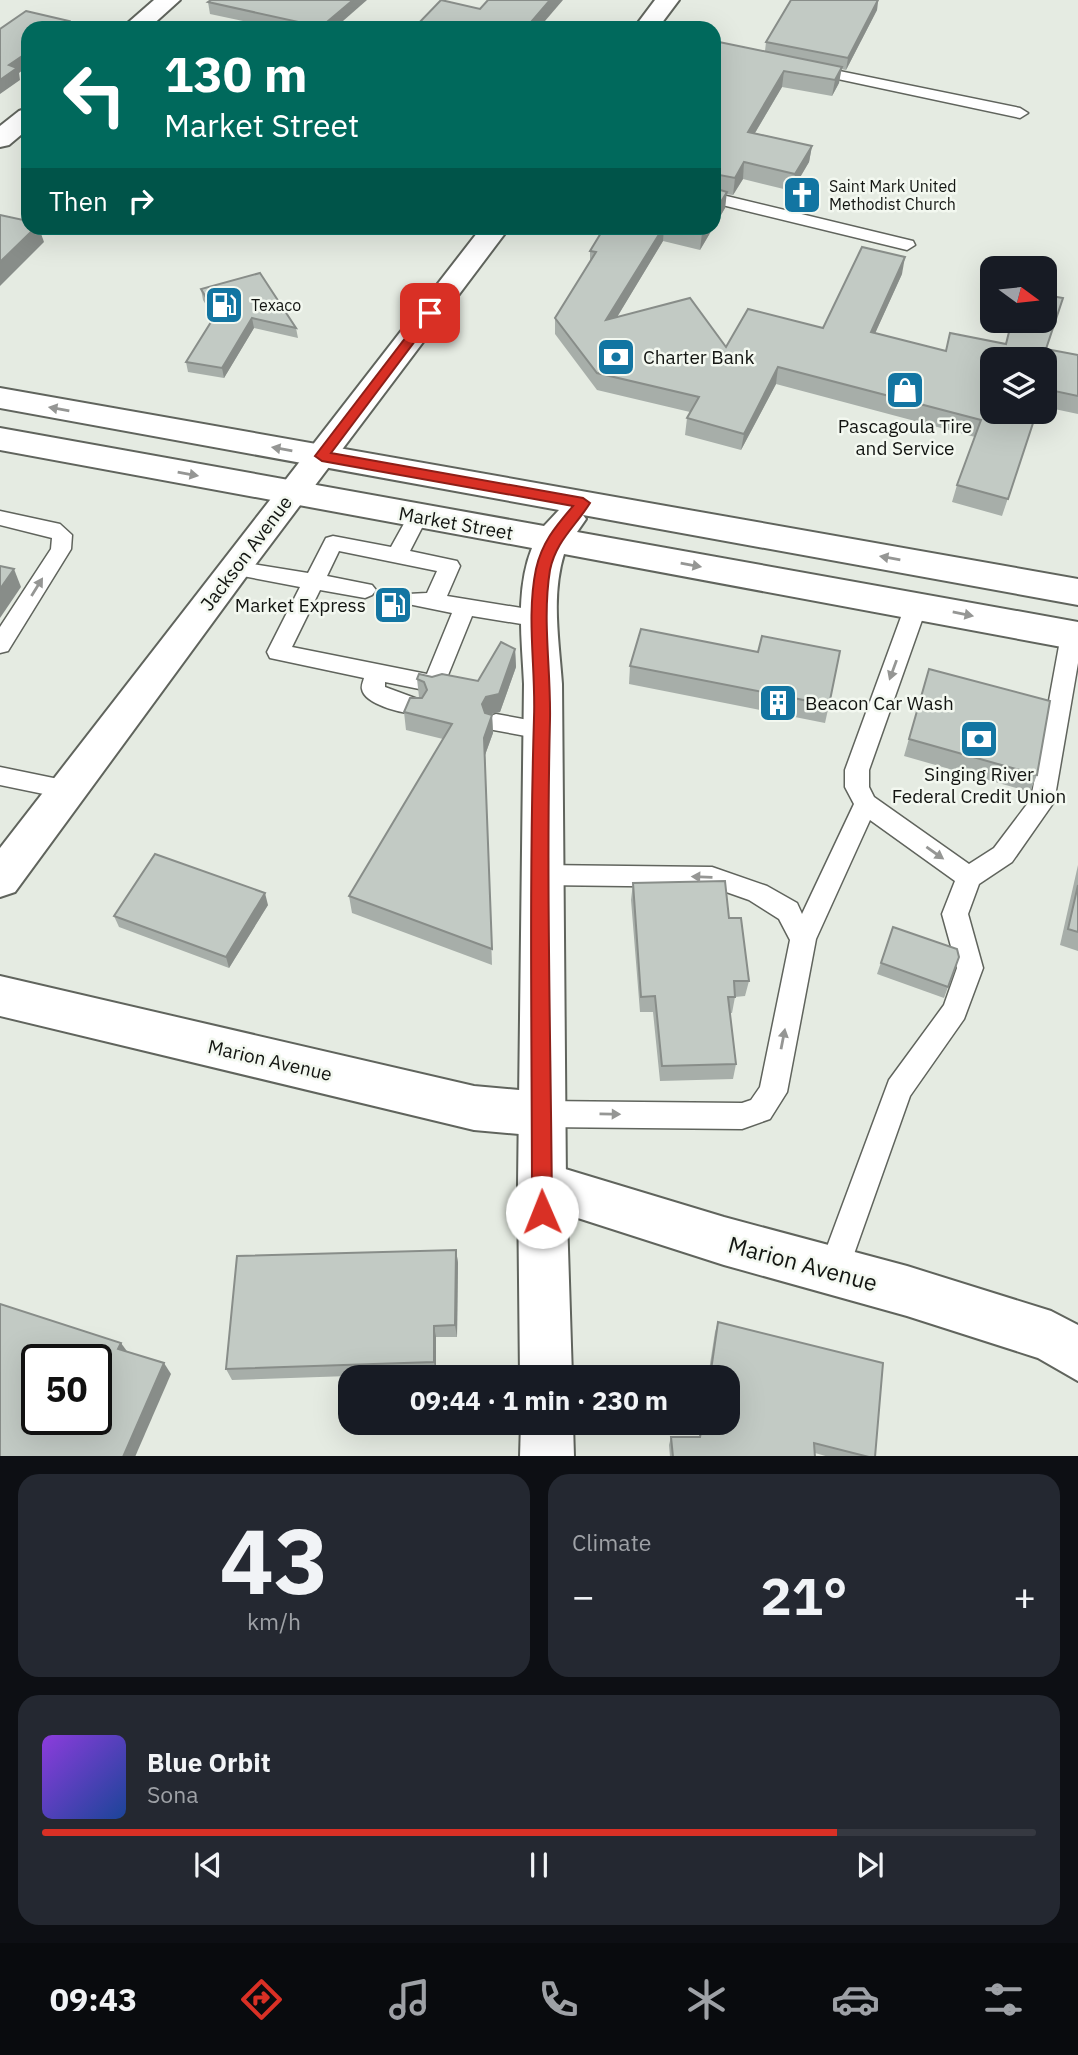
<!DOCTYPE html>
<meta charset="utf-8">
<style>
body{margin:0;font-family:"IBM Plex Sans",sans-serif;background:#242831;color:#f1f3f6;height:100vh;display:flex;flex-direction:column;font-size:26px;white-space:nowrap}
*{box-sizing:border-box;margin:0}
p{font-size:23px;color:#9ea1a6}
.icon{flex:none;width:38px;height:38px;fill:none;stroke:currentColor;stroke-width:2;stroke-linecap:round;stroke-linejoin:round}
.map{position:relative;height:1456px;overflow:hidden}
.side{display:flex;flex-direction:column;gap:18px;padding:18px;background:#0d0f14;flex:1}
.side>*{flex:none}
.guide{position:absolute;left:21px;top:21px;width:700px;height:214px;border-radius:21px;box-shadow:0 7px 28px #0002;background:#00695c;color:#fff;overflow:hidden}
.needle{width:46px;rotate:105deg}
.buttons{position:absolute;left:980px;top:256px;display:grid;gap:14px}
.buttons a{display:grid;place-items:center;width:77px;height:77px;border-radius:14px;background:#171b24;box-shadow:0 7px 28px #0002;font-size:35px}
.speed{position:absolute;left:21px;top:1344px;display:flex;gap:14px;font-size:35px;font-weight:700;text-align:center}
.speed>*{display:grid;place-content:center;width:91px;height:91px;border-radius:50%;background:#171b24;box-shadow:0 7px 28px #0002;line-height:1}
.speed .limit{border:4px solid #111;border-radius:10px;background:#fff;color:#111}
.pin{position:absolute;display:grid;place-items:center;width:60px;height:60px;color:#fff;margin:-30px;border-radius:14px;box-shadow:0 4px 10px #0006}
.me{position:absolute;width:77px;margin:-38px;rotate:359deg;stroke-linejoin:round;filter:drop-shadow(0 0 5px #0008)}
.turn{display:flex;align-items:center;gap:24px;height:147px;padding:0 28px;font-size:32px}
.turn .icon{width:91px;height:91px;stroke-width:2.5}
.turn b{display:block;font-size:49px;line-height:60px}
.then{display:flex;align-items:center;height:66px;padding:0 28px;background:#0003;gap:14px;font-size:26px}
.big{font-size:52px;font-weight:800;line-height:1.1}
.side .card{flex:1;display:flex;flex-direction:column;justify-content:center;gap:10px;min-width:0;padding:0 24px;border-radius:21px;background:#242831}
.side .dial{align-items:center;gap:0}
.dial b{font-size:91px;line-height:1}
.song{display:flex;align-items:center;gap:21px}
.cover{width:84px;height:84px;border-radius:10px;background:linear-gradient(135deg,hsl(270 70% 55%),hsl(220 70% 35%))}
.played{height:7px;border-radius:4px;background:linear-gradient(90deg,#d93025 80%,#363941 80%)}
.keys{display:flex;justify-content:space-around;direction:ltr}
.heat{display:flex;justify-content:space-between;align-items:center;font-size:38px;direction:ltr}
.side .tiles{flex:1;display:grid;gap:18px;grid-template-columns:1fr 1fr}
.card:last-child{grid-column:span 2}
.trip{position:absolute;left:338px;top:1365px;width:402px;height:70px;border-radius:21px;background:#171b24;box-shadow:0 7px 28px #0002;font-weight:800;line-height:70px;text-align:center}
.dock{display:flex;height:112px;justify-content:space-around;align-items:center;background:#090b0e;color:#9ea1a6}
.dock .icon{width:49px;height:49px}
.dock .on{color:#d93025}
.dock b{font-size:32px;color:#f1f3f6}
.map>svg:first-child{display:block}
.lines{fill:none;stroke-linecap:round;stroke-linejoin:round}
.service-casing{stroke:#60645d;stroke-width:3}
.minor-casing{stroke:#60645d;stroke-width:4}
.tertiary-casing{stroke:#60645d;stroke-width:4}
.secondary-casing{stroke:#60645d;stroke-width:4}
.service{fill:#fff;fill-rule:evenodd}
.minor{fill:#fff;fill-rule:evenodd}
.tertiary{fill:#fff;fill-rule:evenodd}
.secondary{fill:#fff;fill-rule:evenodd}
.wall{fill:#a7aea9}
.shaded-wall{fill:#888d89}
.building{fill:#c2cac4;stroke:#888d89;stroke-width:2;fill-rule:evenodd}
.oneway{fill:#959694}
.route{fill:#d93025;stroke:#8d1f18;stroke-width:2}
.labels{text-anchor:middle;dominant-baseline:central;stroke-width:5;stroke-linejoin:round;paint-order:stroke}
.far-poi-label{font-size:16px;fill:#131512;stroke:#f3f8f0;text-anchor:start}
.poi-label{font-size:19px;fill:#131512;stroke:#f3f8f0;text-anchor:start}
.street-label{font-size:19px;fill:#131512;stroke:#f3f8f0}
.near-street-label{font-size:23px;fill:#131512;stroke:#f3f8f0}
</style>
<div class="map">
<svg width="1078" height="1457" viewBox="0 0 1078 1457">
<rect width="100%" height="100%" fill="#e5ebe2"/>
<g class="lines">
<defs>
<g id="service">
<polygon points="810,65 1020,108 1028,113 1020,118 805,72 805,66"/>
<polygon points="714,193 913,241 915,245 907,250 714,203"/>
<path d="M418,509L428,516L410,551L457,561L460,566L447,596L540,611L548,613L551,619L548,625L540,627L472,616L442,690L434,692L385,682V687L423,701L426,707L423,713C411,717 364,705 362,689C361,686 363,682 364,678L270,658L267,652L300,587L227,573L224,568L227,563L234,561L308,573L326,538L333,536L391,547L411,511ZM339,551L437,571L427,593L408,594L404,599L408,604L452,613L427,674L292,647L320,590L365,598L372,595L376,590L372,585L327,576Z"/>
<polygon points="0,511 60,524 72,535 71,549 8,651 0,653 0,627 51,549 52,538 0,525"/>
<polygon points="916,598 924,601 927,606 869,770 869,787 874,797 969,864 994,848 1031,799 1061,635 1064,629 1078,629 1078,663 1054,802 1012,862 979,884 968,914 983,968 964,1019 910,1096 848,1271 843,1281 833,1286 823,1281 818,1271 889,1080 944,1005 957,968 942,914 955,881 870,820 816,939 787,1092 770,1119 742,1129 542,1127 532,1123 528,1114 532,1105 542,1101 742,1103 751,1100 760,1087 790,940 779,919 749,900 712,887 541,885 532,882 529,875 532,868 541,865 712,867 767,886 797,903 802,914 854,804 845,787 845,770 905,606 908,601"/>
<polygon points="496,714 550,724 553,730 550,736 542,739 488,729 485,723 488,717"/>
<polygon points="0,767 68,781 76,783 80,790 76,797 68,799 0,785"/>
</g>
<g id="minor">
<polygon points="0,976 474,1086 542,1092 558,1099 565,1114 558,1129 542,1136 474,1130 0,1016"/>
<polygon points="542,1162 724,1217 907,1266 1051,1311 1078,1325 1078,1381 1038,1358 907,1316 724,1265 525,1201 518,1185 525,1169"/>
</g>
<g id="tertiary">
<polygon points="154,0 180,0 149,28 122,28"/>
<polygon points="655,0 679,0 658,28 634,28"/>
<polygon points="28,108 28,129 9,145 0,147 0,126 19,111"/>
<polygon points="481,228 509,228 246,577 15,892 0,897 0,848"/>
</g>
<g id="secondary">
<path d="M0,388L1078,579V605L583,515L586,519L577,532L1078,622V650L564,554C551,596 559,641 562,684L566,1185L572,1377H520L518,1185L524,684C522,639 515,591 532,548L0,450V428L544,526L559,510L0,408Z"/>
<polygon points="521,1423 573,1423 574,1457 520,1457"/>
</g>
</defs>
<!-- service casing -->
<use href="#service" class="service-casing"/>
<!-- minor casing -->
<use href="#minor" class="minor-casing"/>
<!-- tertiary casing -->
<use href="#tertiary" class="tertiary-casing"/>
<!-- secondary casing -->
<use href="#secondary" class="secondary-casing"/>
<!-- service -->
<use href="#service" class="service"/>
<!-- minor -->
<use href="#minor" class="minor"/>
<!-- tertiary -->
<use href="#tertiary" class="tertiary"/>
<!-- secondary -->
<use href="#secondary" class="secondary"/>
</g>
<!-- wall -->
<g class="wall">
<polygon points="878,0 877,10 846,70 841,69 839,83 832,96 782,87 755,133 812,146 809,162 792,191 743,179 733,195 726,194 725,208 714,227 714,49 765,51 766,42"/>
<polygon points="208,2 335,28 276,28 210,14"/>
<polygon points="604,228 713,228 700,250 663,241 617,317 726,347 823,328 902,274 875,333 946,351 1006,344 1046,349 1078,355 1078,414 1045,407 1045,359 1037,411 1002,516 952,502 957,485 975,437 776,384 741,450 685,435 687,418 690,412 597,390 555,334 555,318 590,261 590,251"/>
<polygon points="201,289 296,328 298,338 254,328 224,378 188,372 186,362 214,318 203,300"/>
<polygon points="515,649 516,667 500,712 489,714 492,715 493,733 485,755 492,965 352,913 349,896 443,739 406,730 404,712 422,698 419,697 417,679 432,677 478,681"/>
<polygon points="758,652 829,705 825,723 629,684 630,666"/>
<polygon points="929,669 1037,775 1030,792 904,756"/>
<polygon points="1078,865 1078,951 1060,945"/>
<polygon points="633,883 729,918 749,981 745,996 735,997 732,1013 730,1013 736,1064 733,1079 660,1081 653,1012 640,1012 631,900"/>
<polygon points="268,905 229,968 119,927 114,916"/>
<polygon points="893,927 948,987 944,998 877,974"/>
<polygon points="456,1250 458,1263 457,1337 436,1337 436,1373 232,1380 226,1369"/>
<polygon points="718,1322 875,1457 829,1457 815,1453 815,1457 670,1457 669,1445 671,1437 699,1437 701,1423 728,1423 728,1377 708,1377 715,1332"/>
</g>
<!-- shaded-wall -->
<g class="shaded-wall">
<polygon points="353,0 367,0 335,28 322,28 321,27"/>
<polygon points="550,0 563,0 539,28 526,28"/>
<polygon points="878,0 877,10 846,70 848,58"/>
<polygon points="69,21 71,28 60,28"/>
<polygon points="28,52 28,66 19,73 20,80 0,94 0,80 9,65"/>
<polygon points="842,67 839,83 832,96 835,80"/>
<polygon points="784,71 782,87 746,148 748,132"/>
<polygon points="812,146 809,162 792,191 795,174"/>
<polygon points="744,162 743,179 733,195 735,178"/>
<polygon points="727,192 725,208 714,227 714,213"/>
<polygon points="35,228 39,228 44,242 0,286 0,262"/>
<polygon points="663,228 664,228 663,241 605,337 606,320"/>
<polygon points="705,228 713,228 700,250 702,233"/>
<polygon points="905,257 902,274 868,349 871,332"/>
<polygon points="252,318 254,328 224,378 222,368"/>
<polygon points="778,367 776,384 741,450 744,434"/>
<polygon points="14,569 21,587 0,618 0,589"/>
<polygon points="515,649 516,667 500,712 487,715 483,722 482,704"/>
<polygon points="492,715 493,733 485,755 492,965 484,738"/>
<polygon points="265,893 268,905 229,968 226,957"/>
<polygon points="456,1250 458,1263 457,1337 455,1325"/>
<polygon points="434,1326 436,1337 436,1373 434,1362"/>
<polygon points="121,1343 129,1354 118,1349"/>
<polygon points="164,1363 171,1374 135,1457 123,1457"/>
</g>
<!-- building -->
<g class="building">
<polygon points="211,0 353,0 321,27 208,2"/>
<polygon points="441,0 480,9 488,0 550,0 526,28 414,28"/>
<polygon points="791,0 878,0 848,58 766,42"/>
<polygon points="26,11 69,21 60,28 28,28 28,52 9,65 17,68 0,80 0,29"/>
<polygon points="719,42 842,67 835,80 784,71 748,132 812,146 795,174 744,162 735,178 714,174 714,49"/>
<polygon points="714,188 727,192 714,213"/>
<polygon points="0,215 28,221 28,228 35,228 0,262"/>
<polygon points="604,228 663,228 606,320 690,298 726,347 748,309 823,328 862,247 905,257 871,332 946,351 950,333 1006,344 1012,320 1045,320 1045,295 1063,298 1046,349 1078,355 1078,396 1045,389 1045,359 992,359 992,411 1037,411 1008,499 957,485 981,420 778,367 744,434 687,418 699,397 597,373 555,318 596,252 590,251"/>
<polygon points="676,228 705,228 702,233"/>
<polygon points="260,273 296,328 252,318 222,368 186,362 216,314 201,289"/>
<polygon points="0,566 14,569 0,589"/>
<polygon points="641,629 758,652 762,636 840,651 829,705 630,666"/>
<polygon points="501,642 515,649 499,694 486,697 482,704 485,713 492,715 484,738 492,949 349,896 452,724 404,712 410,698 422,698 427,690 424,682 417,679 419,674 432,677 442,674 478,681"/>
<polygon points="929,669 1050,701 1037,775 909,739"/>
<polygon points="155,854 265,893 226,957 114,916"/>
<polygon points="725,881 729,918 741,918 749,981 734,981 735,997 728,997 736,1064 662,1066 655,996 641,997 633,883"/>
<polygon points="1078,885 1078,932 1068,929"/>
<polygon points="893,927 957,949 959,957 948,987 881,963"/>
<polygon points="456,1250 455,1325 434,1326 434,1362 226,1369 237,1256"/>
<path d="M0,1304L121,1343L118,1349L164,1363L123,1457H0ZM37,1360H96V1419H37Z"/>
<polygon points="718,1322 883,1363 875,1457 869,1457 814,1443 815,1457 673,1457 671,1437 700,1437 703,1423 728,1423 728,1377 710,1377"/>
</g>
<!-- one-way arrows -->
<defs><path id="oneway-solid" d="M-6-.8H1V-3.2L6.5 0L1 3.2V.8H-6Z" transform="scale(1.75)"/></defs>
<g class="oneway">
<use href="#oneway-solid" transform="translate(59 409) rotate(-170)"/>
<use href="#oneway-solid" transform="translate(282 449) rotate(-170)"/>
<use href="#oneway-solid" transform="translate(188 474) rotate(10)"/>
<use href="#oneway-solid" transform="translate(890 558) rotate(-170)"/>
<use href="#oneway-solid" transform="translate(691 565) rotate(10)"/>
<use href="#oneway-solid" transform="translate(37 587) rotate(-58)"/>
<use href="#oneway-solid" transform="translate(963 614) rotate(11)"/>
<use href="#oneway-solid" transform="translate(893 670) rotate(110)"/>
<use href="#oneway-solid" transform="translate(935 853) rotate(35)"/>
<use href="#oneway-solid" transform="translate(702 877) rotate(-178)"/>
<use href="#oneway-solid" transform="translate(783 1039) rotate(-79)"/>
<use href="#oneway-solid" transform="translate(610 1114) rotate(1)"/>
</g>
<!-- route -->
<path class="route" d="M430,310L436,313L331,453L583,498L590,503C575,527 556,541 550,570C542,619 551,669 550,719C546,883 551,1048 552,1212L549,1219L542,1222L535,1219L532,1212C532,1047 529,882 534,718C536,669 526,617 536,569C542,542 556,526 573,506L322,461L315,456L426,311Z"/>
<!-- icons -->
<defs>
<symbol id="church-square" viewBox="-11 -11 22 22"><rect x="-9" y="-9" width="18" height="18" rx="4" fill="#1275a2" stroke="#f3f8f0"/><path d="M-1.2-6h2.4v3.5h3.3v2.4h-3.3V6h-2.4V-.1h-3.3v-2.4h3.3Z" fill="#fff"/></symbol>
<symbol id="fuel-square" viewBox="-11 -11 22 22"><rect x="-9" y="-9" width="18" height="18" rx="4" fill="#1275a2" stroke="#f3f8f0"/><path d="M-5.5-6h7V0h2V4h1.3V-2.5L3-4.5l.8-.8L6-3V5H2.5V1h-1V6h-7ZM-4.2-4.7v3.2H.2V-4.7Z" fill="#fff"/></symbol>
<symbol id="bank-square" viewBox="-11 -11 22 22"><rect x="-9" y="-9" width="18" height="18" rx="4" fill="#1275a2" stroke="#f3f8f0"/><path d="M-6-4H6V4H-6ZM0-2.3a2.3 2.3 0 1 0 0 4.6a2.3 2.3 0 1 0 0-4.6Z" fill="#fff"/></symbol>
<symbol id="shop-square" viewBox="-11 -11 22 22"><rect x="-9" y="-9" width="18" height="18" rx="4" fill="#1275a2" stroke="#f3f8f0"/><path d="M-5-2.5h2.3a2.7 3.5 0 0 1 5.4 0H5L5.5 6h-11ZM-1.5-2.5h3a1.5 2.3 0 0 0-3 0Z" fill="#fff"/></symbol>
<symbol id="building-square" viewBox="-11 -11 22 22"><rect x="-9" y="-9" width="18" height="18" rx="4" fill="#1275a2" stroke="#f3f8f0"/><path d="M-4-6H4V6H1V3H-1V6H-4ZM-2.5-4.3h1.7v1.8h-1.7ZM.8-4.3h1.7v1.8H.8ZM-2.5-1h1.7V.8h-1.7ZM.8-1h1.7V.8H.8Z" fill="#fff"/></symbol>
</defs>
<g fill-rule="evenodd">
<use href="#church-square" x="780" y="173" width="44" height="44"/>
<use href="#fuel-square" x="202" y="283" width="44" height="44"/>
<use href="#bank-square" x="594" y="335" width="44" height="44"/>
<use href="#shop-square" x="883" y="368" width="44" height="44"/>
<use href="#fuel-square" x="371" y="583" width="44" height="44"/>
<use href="#building-square" x="756" y="681" width="44" height="44"/>
<use href="#bank-square" x="957" y="717" width="44" height="44"/>
</g>
<g class="labels">
<!-- far-poi labels -->
<g class="far-poi-label">
<text x="829" y="186">Saint Mark United<tspan x="829" dy="18">Methodist Church</tspan></text>
<text x="251" y="305">Texaco</text>
</g>
<!-- poi labels -->
<g class="poi-label">
<text x="643" y="357">Charter Bank</text>
<text x="905" y="426" text-anchor="middle">Pascagoula Tire<tspan x="905" dy="22">and Service</tspan></text>
<text x="366" y="605" text-anchor="end">Market Express</text>
<text x="805" y="703">Beacon Car Wash</text>
<text x="979" y="774" text-anchor="middle">Singing River<tspan x="979" dy="22">Federal Credit Union</tspan></text>
</g>
<!-- street labels -->
<g class="street-label">
<text transform="translate(456 523) rotate(10)">Market Street</text>
<text transform="translate(246 553) rotate(-53)">Jackson Avenue</text>
<text transform="translate(270 1060) rotate(13)">Marion Avenue</text>
</g>
<!-- near-street labels -->
<g class="near-street-label">
<text transform="translate(803 1263) rotate(15)">Marion Avenue</text>
</g>
</g>
</svg>
<div class="buttons">
<a><svg class="needle" viewBox="-14 -14 28 28"><path d="M0-13l5 13h-10z" fill="#e53935"/><path d="M0 13l5-13h-10z" fill="#9ea1a6"/></svg></a>
<a><svg class="icon" aria-label="layers" viewBox="0 0 24 24"><path d="M12 4l9 5-9 5-9-5zM3 14l9 5 9-5"/></svg></a>
</div>
<div class="speed"><div class="limit">50</div></div>
<div class="pin" style="left:430px;top:313px;background:#d93025"><svg class="icon" aria-label="arrive" viewBox="0 0 24 24"><path d="M6 21V4h12l-3 4 3 4H6"/></svg></div>
<svg class="me" style="left:542px;top:1212px" viewBox="-20 -20 40 40"><circle r="19" fill="#fff"/><path d="M0-13L10 11 0 6-10 11z" fill="#d93025"/></svg>
<div class="trip">09:44 · 1 min · 230 m</div>
<div class="guide">
<div class="turn"><svg class="icon" aria-label="left" viewBox="0 0 24 24"><path d="M17 20v-9H6M10 6l-5 5 5 5"/></svg><div><b>130 m</b>Market Street</div></div>
<div class="then">Then<svg class="icon" aria-label="right" viewBox="0 0 24 24"><path d="M7 20v-9h11M14 6l5 5-5 5"/></svg></div>
</div>
</div>
<section class="side">
<div class="tiles">
<div class="card dial"><b>43</b><p>km/h</p></div>
<div class="card"><p>Climate</p>
<div class="heat"><a>−</a><b class="big">21°</b><a>+</a></div>
</div>
<div class="card">
<div class="song"><i class="cover"></i><div><b>Blue Orbit</b><p>Sona</p></div></div>
<div class="played"></div>
<div class="keys"><svg class="icon" aria-label="previous" viewBox="0 0 24 24"><path d="M18 5L8 12l10 7zM5 5v14"/></svg><svg class="icon" aria-label="pause" viewBox="0 0 24 24"><path d="M8 5v14M16 5v14"/></svg><svg class="icon" aria-label="next" viewBox="0 0 24 24"><path d="M6 5l10 7-10 7zM19 5v14"/></svg></div>
</div>
</div>
</section>
<nav class="dock">
<b>09:43</b>
<svg class="icon on" aria-label="directions" viewBox="0 0 24 24"><path d="M12 3l9 9-9 9-9-9zM9 14v-3h6M13 9l2 2-2 2"/></svg>
<svg class="icon" aria-label="music" viewBox="0 0 24 24"><path d="M9 18V5l10-2v13"/><circle cx="6" cy="18" r="3"/><circle cx="16" cy="16" r="3"/></svg>
<svg class="icon" aria-label="phone" viewBox="0 0 24 24"><path d="M5 4h4l2 5-3 2q2 4 5 5l2-3 5 2v4C11 20 4 13 5 4z"/></svg>
<svg class="icon" aria-label="climate" viewBox="0 0 24 24"><path d="M12 3v18M4 7l16 10M4 17L20 7"/></svg>
<svg class="icon" aria-label="car" viewBox="0 0 24 24"><path d="M5 17H2v-5l4-1 3-4h7l3 4 3 1v5h-3M9 17h6M6 11h13"/><circle cx="7" cy="17" r="2"/><circle cx="17" cy="17" r="2"/></svg>
<svg class="icon" aria-label="filters" viewBox="0 0 24 24"><path d="M4 7h16M4 17h16"/><circle cx="9" cy="7" r="2"/><circle cx="15" cy="17" r="2"/></svg>
</nav>
